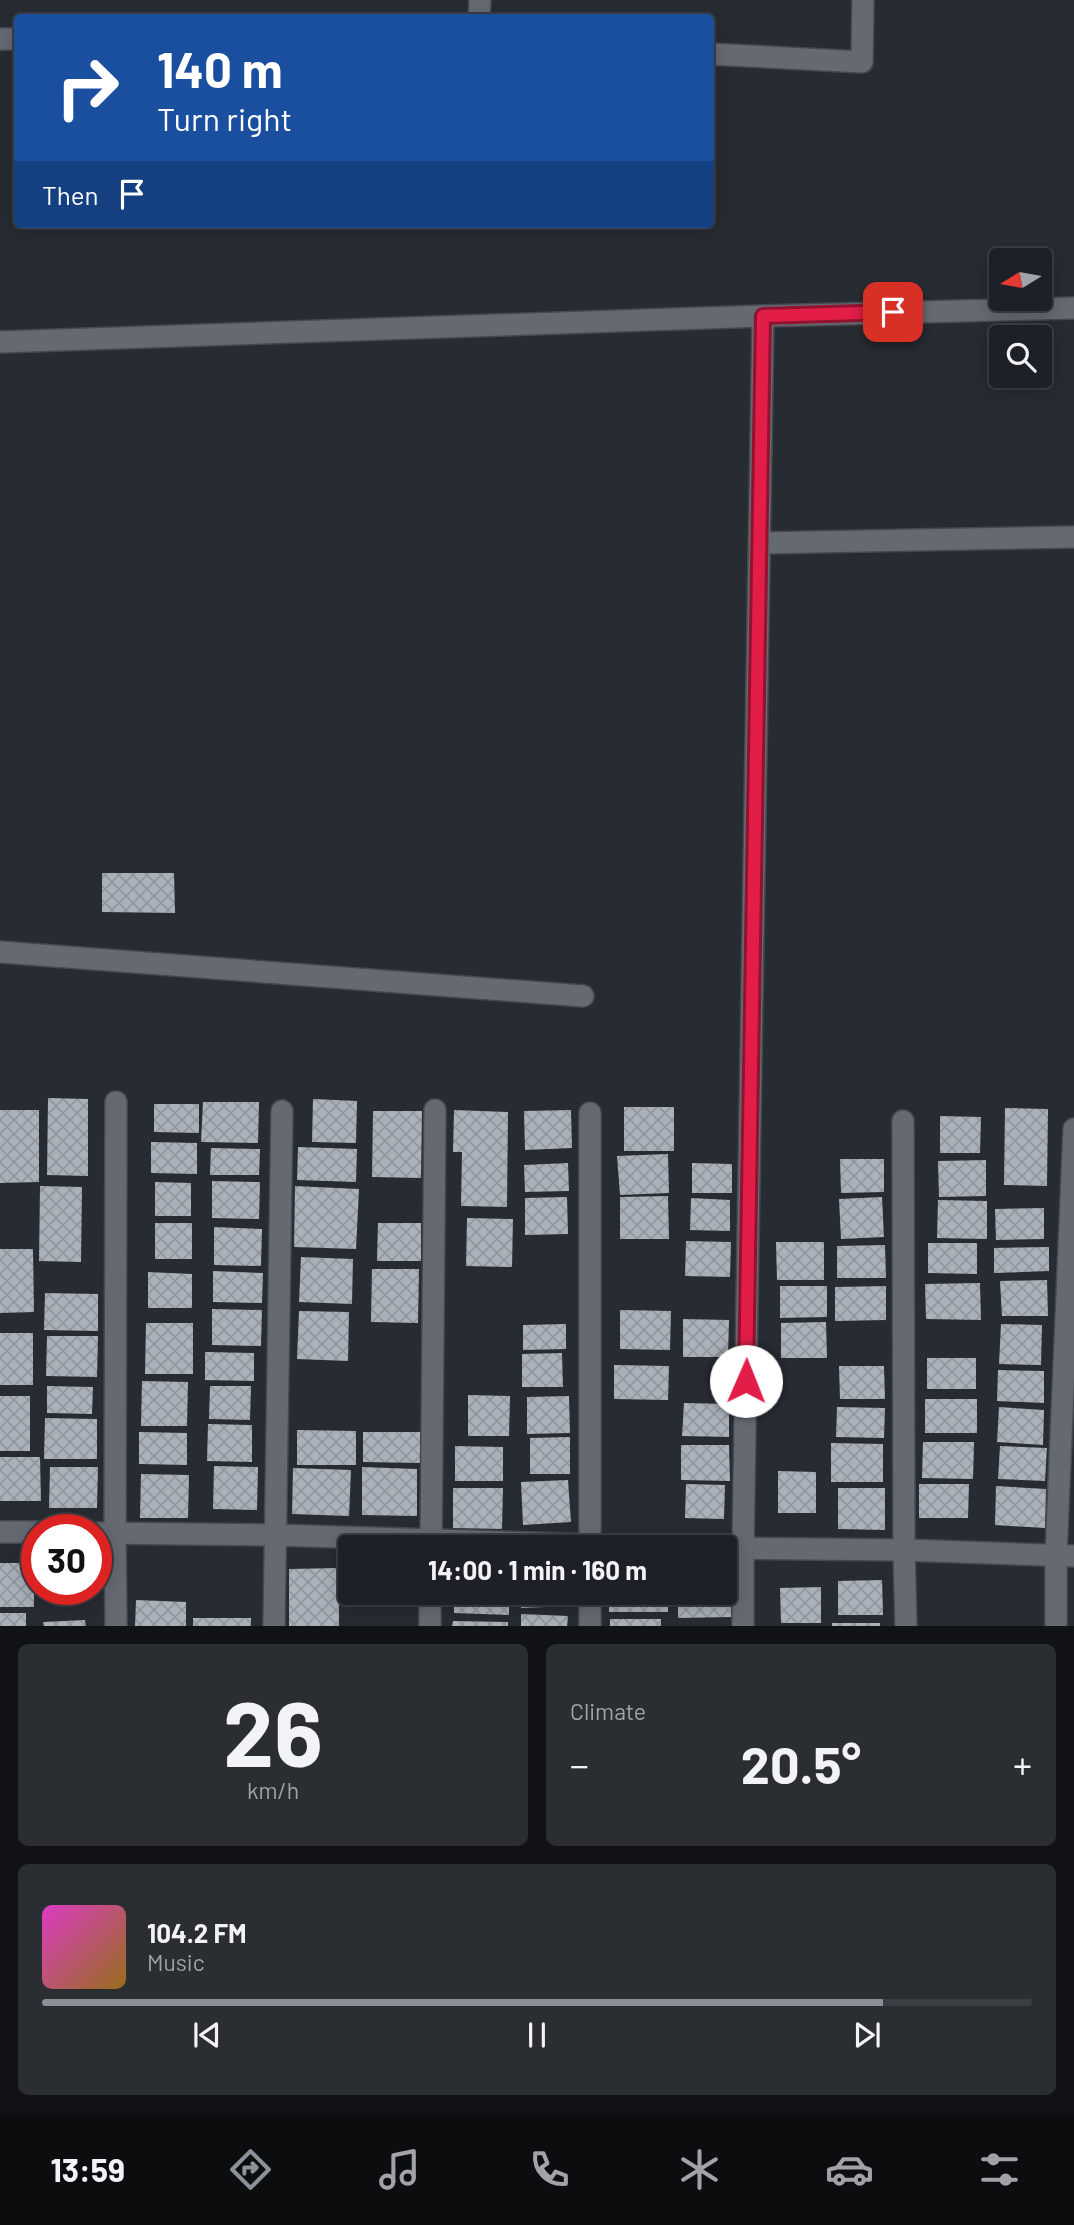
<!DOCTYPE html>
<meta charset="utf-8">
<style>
body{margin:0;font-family:Barlow,sans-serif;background:#2a2d32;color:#f1f3f6;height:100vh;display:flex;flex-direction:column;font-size:26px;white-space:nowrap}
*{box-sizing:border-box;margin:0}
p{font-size:23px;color:#a0a3a7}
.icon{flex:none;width:38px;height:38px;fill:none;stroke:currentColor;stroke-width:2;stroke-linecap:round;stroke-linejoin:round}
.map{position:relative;height:1626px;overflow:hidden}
.sheet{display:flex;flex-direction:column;gap:18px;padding:18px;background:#101215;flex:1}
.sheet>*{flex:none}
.top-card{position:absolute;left:14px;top:14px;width:700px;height:214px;border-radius:7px;box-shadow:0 4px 18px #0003,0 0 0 2px #3b3e43;background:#1a4fa0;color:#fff;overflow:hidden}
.needle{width:46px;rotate:259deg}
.controls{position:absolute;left:989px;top:248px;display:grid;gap:14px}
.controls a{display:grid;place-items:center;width:63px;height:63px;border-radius:7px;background:#1d2026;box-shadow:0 4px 18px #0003,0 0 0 2px #3b3e43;font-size:35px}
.speed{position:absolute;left:21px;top:1514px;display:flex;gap:14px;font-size:35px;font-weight:700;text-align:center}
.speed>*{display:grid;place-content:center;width:91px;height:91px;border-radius:50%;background:#1d2026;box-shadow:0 4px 18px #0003,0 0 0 2px #3b3e43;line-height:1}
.speed .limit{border:10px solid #d22;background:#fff;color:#111}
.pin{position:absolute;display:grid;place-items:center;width:60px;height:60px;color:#fff;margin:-30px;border-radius:14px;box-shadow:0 4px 10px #0006}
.me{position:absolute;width:77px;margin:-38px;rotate:1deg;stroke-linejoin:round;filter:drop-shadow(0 0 5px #0008)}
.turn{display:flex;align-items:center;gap:24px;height:147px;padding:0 28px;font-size:32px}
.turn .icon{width:91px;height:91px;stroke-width:2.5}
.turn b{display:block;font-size:49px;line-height:60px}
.then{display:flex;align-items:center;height:66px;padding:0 28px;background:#0003;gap:14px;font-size:26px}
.big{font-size:52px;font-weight:700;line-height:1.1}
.sheet .tile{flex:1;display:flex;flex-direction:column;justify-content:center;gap:10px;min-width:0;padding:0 24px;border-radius:10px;background:#2a2d32}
.sheet .dial{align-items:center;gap:0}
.dial b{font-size:91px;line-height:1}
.song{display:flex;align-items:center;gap:21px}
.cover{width:84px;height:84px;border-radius:10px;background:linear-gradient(135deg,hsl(310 70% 55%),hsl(40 70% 35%))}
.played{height:7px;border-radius:4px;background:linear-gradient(90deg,#8c9099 85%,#3b3e43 85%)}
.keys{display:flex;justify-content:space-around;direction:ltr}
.heat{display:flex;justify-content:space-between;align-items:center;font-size:38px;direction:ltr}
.sheet .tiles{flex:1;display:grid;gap:18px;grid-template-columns:1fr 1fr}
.tile:last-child{grid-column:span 2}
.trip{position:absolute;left:338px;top:1535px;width:399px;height:70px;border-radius:7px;background:#1d2026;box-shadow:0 4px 18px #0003,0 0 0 2px #3b3e43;font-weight:700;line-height:70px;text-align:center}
.tabs{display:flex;height:112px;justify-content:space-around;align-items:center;background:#0c0d0f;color:#a0a3a7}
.tabs .icon{width:49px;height:49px}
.tabs .current{color:#8c9099}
.tabs b{font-size:32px;color:#f1f3f6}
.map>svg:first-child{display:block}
.building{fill:url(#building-cross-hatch)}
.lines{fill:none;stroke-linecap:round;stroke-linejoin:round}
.street-casing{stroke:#45484e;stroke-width:24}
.street{stroke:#656a72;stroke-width:21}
.route-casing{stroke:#92132f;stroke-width:18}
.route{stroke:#e11d48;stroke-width:12}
</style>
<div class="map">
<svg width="1074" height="1627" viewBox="0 0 1074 1627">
<defs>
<pattern id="building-cross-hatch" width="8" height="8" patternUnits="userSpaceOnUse" patternTransform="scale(1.75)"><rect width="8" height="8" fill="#abb1ba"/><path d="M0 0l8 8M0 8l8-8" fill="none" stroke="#92969e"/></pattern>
</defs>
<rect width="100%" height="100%" fill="#272b32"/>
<!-- building -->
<g class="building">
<polygon points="102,873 174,873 175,913 102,912"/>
<polygon points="48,1098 88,1099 88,1176 47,1175"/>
<polygon points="313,1099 357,1101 356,1143 312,1142"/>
<polygon points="203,1102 259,1102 258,1143 201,1142"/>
<polygon points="154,1104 199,1104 199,1133 154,1132"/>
<rect x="624" y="1107" width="50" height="44"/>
<polygon points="1005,1108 1048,1109 1047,1186 1004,1185"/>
<polygon points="0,1110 39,1110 39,1182 0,1183"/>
<polygon points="454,1110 508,1112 507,1207 461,1206 462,1152 453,1152"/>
<polygon points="571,1110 572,1148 525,1150 524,1111"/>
<polygon points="373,1111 422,1111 421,1178 372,1177"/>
<polygon points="940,1116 981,1117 980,1153 940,1153"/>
<polygon points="151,1142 197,1143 197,1174 151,1173"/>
<polygon points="298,1147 357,1149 356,1182 297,1180"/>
<polygon points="211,1148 260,1149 259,1175 210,1175"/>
<polygon points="668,1154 669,1193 620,1195 617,1156"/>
<polygon points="840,1159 884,1159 884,1192 841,1193"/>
<polygon points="986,1160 986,1196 939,1197 938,1161"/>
<polygon points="568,1163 569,1191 525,1192 524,1165"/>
<polygon points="692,1163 732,1164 732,1193 692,1193"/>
<polygon points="212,1181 260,1182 259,1219 212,1218"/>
<polygon points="155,1182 191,1183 191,1216 155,1216"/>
<polygon points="40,1186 82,1187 81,1262 39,1261"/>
<polygon points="295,1186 359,1189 356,1249 294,1247"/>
<polygon points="668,1196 669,1239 620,1239 620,1197"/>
<polygon points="567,1197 568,1234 525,1235 525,1198"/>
<polygon points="882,1197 884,1237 841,1239 839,1199"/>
<polygon points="691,1198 730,1200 730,1231 690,1230"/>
<polygon points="938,1200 987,1201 987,1239 937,1238"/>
<polygon points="1044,1208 1044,1239 996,1240 995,1209"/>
<polygon points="467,1218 513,1219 512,1267 466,1266"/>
<rect x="155" y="1223" width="37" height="36"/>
<polygon points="378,1223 421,1223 421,1261 377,1261"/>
<polygon points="214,1227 262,1229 261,1266 214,1265"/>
<polygon points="686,1241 731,1242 730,1277 685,1276"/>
<polygon points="776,1242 824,1242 824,1280 777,1280"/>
<polygon points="928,1243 977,1243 977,1274 928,1273"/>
<polygon points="885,1245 886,1278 837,1278 837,1246"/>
<polygon points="1049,1247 1049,1271 994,1273 994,1248"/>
<polygon points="0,1249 33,1249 34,1312 0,1313"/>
<polygon points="301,1257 353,1259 352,1304 299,1302"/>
<polygon points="372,1269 419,1269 418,1323 371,1322"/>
<polygon points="213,1271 263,1273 262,1303 213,1302"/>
<polygon points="148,1272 192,1274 192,1308 148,1308"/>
<polygon points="1047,1280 1048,1316 1002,1316 1000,1281"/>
<polygon points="980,1283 981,1320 926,1319 925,1284"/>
<polygon points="780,1286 827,1286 827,1317 780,1318"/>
<polygon points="886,1286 886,1320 835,1321 835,1287"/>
<polygon points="45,1293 98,1294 98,1331 44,1330"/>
<polygon points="212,1309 262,1310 261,1346 212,1345"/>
<polygon points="620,1310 671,1311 670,1350 620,1349"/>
<polygon points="299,1311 349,1312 348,1361 297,1359"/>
<polygon points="683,1319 729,1320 728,1357 683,1357"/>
<polygon points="826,1322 827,1358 781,1358 781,1323"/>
<polygon points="146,1323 193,1323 193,1374 145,1374"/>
<polygon points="566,1324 566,1349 523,1350 523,1325"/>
<polygon points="1001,1324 1042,1325 1041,1365 999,1364"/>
<rect x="0" y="1333" width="33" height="52"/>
<polygon points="47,1336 98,1336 97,1377 46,1376"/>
<polygon points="205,1352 254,1353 254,1381 205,1380"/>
<polygon points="562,1353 563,1387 522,1387 522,1354"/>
<rect x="927" y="1358" width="49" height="31"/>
<polygon points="614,1365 669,1366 668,1400 614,1399"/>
<polygon points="839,1366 884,1366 885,1399 840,1399"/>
<polygon points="998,1370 1044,1371 1044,1403 997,1401"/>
<polygon points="142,1381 188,1382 187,1426 141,1426"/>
<polygon points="47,1386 93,1387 92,1414 47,1413"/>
<polygon points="210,1386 251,1386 250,1420 209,1419"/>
<polygon points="468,1395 510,1396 509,1436 468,1436"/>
<rect x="0" y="1396" width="30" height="55"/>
<polygon points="569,1396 570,1433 527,1434 527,1397"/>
<rect x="925" y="1399" width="52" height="34"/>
<polygon points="684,1403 729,1404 729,1437 682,1436"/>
<polygon points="837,1407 885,1408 884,1438 836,1437"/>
<polygon points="999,1407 1044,1410 1043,1445 997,1442"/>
<polygon points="45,1418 97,1419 97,1459 44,1459"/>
<polygon points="208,1424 252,1425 252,1462 207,1461"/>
<polygon points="297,1430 356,1431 356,1465 297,1465"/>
<polygon points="139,1432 187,1433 187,1465 139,1464"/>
<polygon points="363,1432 422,1432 421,1463 363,1462"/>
<polygon points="570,1437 570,1474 530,1474 530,1438"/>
<polygon points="923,1442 974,1442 973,1479 922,1478"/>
<polygon points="831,1443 883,1444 883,1482 831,1482"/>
<polygon points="681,1445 729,1445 730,1481 681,1480"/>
<polygon points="455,1446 503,1447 503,1481 455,1481"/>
<polygon points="1000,1446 1047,1448 1045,1481 998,1479"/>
<polygon points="0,1457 40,1457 41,1501 0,1501"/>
<polygon points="214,1466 258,1467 257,1510 213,1509"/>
<polygon points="50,1467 98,1467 97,1508 49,1508"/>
<polygon points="362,1467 417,1469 417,1516 362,1515"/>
<polygon points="293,1468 351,1470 349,1516 292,1514"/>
<polygon points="778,1471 816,1472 816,1513 778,1513"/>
<polygon points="141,1474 189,1475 188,1518 140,1518"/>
<polygon points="568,1480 571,1522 523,1525 521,1482"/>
<polygon points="686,1484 725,1485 724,1519 685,1518"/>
<polygon points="919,1484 969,1484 968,1518 919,1518"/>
<polygon points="996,1486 1046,1489 1045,1528 995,1525"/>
<polygon points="453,1488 503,1488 502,1529 453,1528"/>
<polygon points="838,1488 885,1488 885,1530 838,1529"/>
<rect x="0" y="1563" width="34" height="44"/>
<polygon points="339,1568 339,1627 289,1627 289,1569"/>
<polygon points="724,1571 732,1571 732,1617 678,1618 678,1592 724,1592"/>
<polygon points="882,1580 883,1615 838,1615 838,1581"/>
<polygon points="821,1587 821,1623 781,1623 780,1588"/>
<polygon points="49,1589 89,1589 89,1601 49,1602"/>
<polygon points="454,1592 509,1592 509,1615 454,1613"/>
<polygon points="521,1592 569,1592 569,1606 521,1608"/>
<rect x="609" y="1592" width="59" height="20"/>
<polygon points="136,1600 186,1602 186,1627 135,1627"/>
<rect x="0" y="1613" width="26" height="14"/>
<polygon points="521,1614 568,1616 567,1627 521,1627"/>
<rect x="193" y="1618" width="58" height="9"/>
<rect x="610" y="1619" width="51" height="8"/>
<polygon points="85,1620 86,1627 44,1627 43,1622"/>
<polygon points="453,1621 508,1622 508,1627 452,1627"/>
<rect x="832" y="1623" width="48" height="4"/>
</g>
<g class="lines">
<defs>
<g id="street">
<polyline points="479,18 480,0"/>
<polyline points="0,39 18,39"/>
<polyline points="710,54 862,62 863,0"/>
<polyline points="0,342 763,316 1074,308"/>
<polyline points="760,543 1074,537"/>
<polyline points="0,952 583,996"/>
<polyline points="116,1102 115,1533 116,1627"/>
<polyline points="590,1113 590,1547"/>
<polyline points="903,1121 904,1550 906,1627"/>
<polyline points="0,1532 37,1532"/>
<polyline points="96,1533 275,1535 663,1547"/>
<polyline points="431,1547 435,1110"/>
<polyline points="724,1548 904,1550 1074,1556"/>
<polyline points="274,1627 282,1111"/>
<polyline points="430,1627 430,1592"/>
<polyline points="590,1627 590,1592"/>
<polyline points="743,1627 743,1548 763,316"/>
<polyline points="1056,1627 1056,1555 1074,1129"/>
</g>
</defs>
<!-- street casing -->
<use href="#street" class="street-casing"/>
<!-- street -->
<use href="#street" class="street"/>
</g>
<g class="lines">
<defs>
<polyline id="route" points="746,1381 763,316 893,312"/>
</defs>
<!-- route casing -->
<use href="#route" class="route-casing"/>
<!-- route -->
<use href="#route" class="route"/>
</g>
</svg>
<div class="controls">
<a><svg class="needle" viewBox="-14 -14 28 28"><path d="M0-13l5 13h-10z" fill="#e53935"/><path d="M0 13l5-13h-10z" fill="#a0a3a7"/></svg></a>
<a><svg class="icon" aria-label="search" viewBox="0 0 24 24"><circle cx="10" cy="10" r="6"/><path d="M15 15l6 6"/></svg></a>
</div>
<div class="speed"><div class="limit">30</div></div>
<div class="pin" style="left:893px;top:312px;background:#d93025"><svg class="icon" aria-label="arrive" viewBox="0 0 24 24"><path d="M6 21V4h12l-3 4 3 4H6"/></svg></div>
<svg class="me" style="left:746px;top:1381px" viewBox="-20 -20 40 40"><circle r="19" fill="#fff"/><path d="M0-13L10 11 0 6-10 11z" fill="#e11d48"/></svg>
<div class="trip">14:00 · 1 min · 160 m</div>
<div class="top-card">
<div class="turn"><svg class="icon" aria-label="right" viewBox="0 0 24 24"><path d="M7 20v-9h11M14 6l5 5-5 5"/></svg><div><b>140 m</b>Turn right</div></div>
<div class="then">Then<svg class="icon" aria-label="arrive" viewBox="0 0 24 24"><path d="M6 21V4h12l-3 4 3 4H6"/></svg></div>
</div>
</div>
<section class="sheet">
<div class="tiles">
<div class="tile dial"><b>26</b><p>km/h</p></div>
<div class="tile"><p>Climate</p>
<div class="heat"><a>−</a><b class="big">20.5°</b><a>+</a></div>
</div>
<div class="tile">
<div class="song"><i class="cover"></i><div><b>104.2 FM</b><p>Music</p></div></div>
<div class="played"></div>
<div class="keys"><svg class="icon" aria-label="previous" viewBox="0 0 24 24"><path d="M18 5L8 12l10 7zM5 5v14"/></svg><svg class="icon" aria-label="pause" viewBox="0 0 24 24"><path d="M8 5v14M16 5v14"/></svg><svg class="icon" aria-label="next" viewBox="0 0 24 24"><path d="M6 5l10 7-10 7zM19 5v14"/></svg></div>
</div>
</div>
</section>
<nav class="tabs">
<b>13:59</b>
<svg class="icon current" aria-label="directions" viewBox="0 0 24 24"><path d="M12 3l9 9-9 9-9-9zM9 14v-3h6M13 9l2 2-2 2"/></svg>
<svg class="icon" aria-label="music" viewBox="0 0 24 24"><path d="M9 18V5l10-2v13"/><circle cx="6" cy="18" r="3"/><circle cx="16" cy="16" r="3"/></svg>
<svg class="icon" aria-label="phone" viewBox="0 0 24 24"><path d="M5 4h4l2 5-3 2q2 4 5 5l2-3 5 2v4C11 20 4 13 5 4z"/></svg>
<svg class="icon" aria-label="climate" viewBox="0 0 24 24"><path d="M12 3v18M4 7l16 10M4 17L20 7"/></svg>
<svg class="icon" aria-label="car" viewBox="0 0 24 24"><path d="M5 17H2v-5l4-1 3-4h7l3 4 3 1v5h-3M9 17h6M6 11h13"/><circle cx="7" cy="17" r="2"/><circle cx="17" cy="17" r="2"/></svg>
<svg class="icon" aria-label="filters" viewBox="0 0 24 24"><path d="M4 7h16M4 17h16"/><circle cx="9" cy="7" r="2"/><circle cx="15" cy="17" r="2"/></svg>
</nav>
